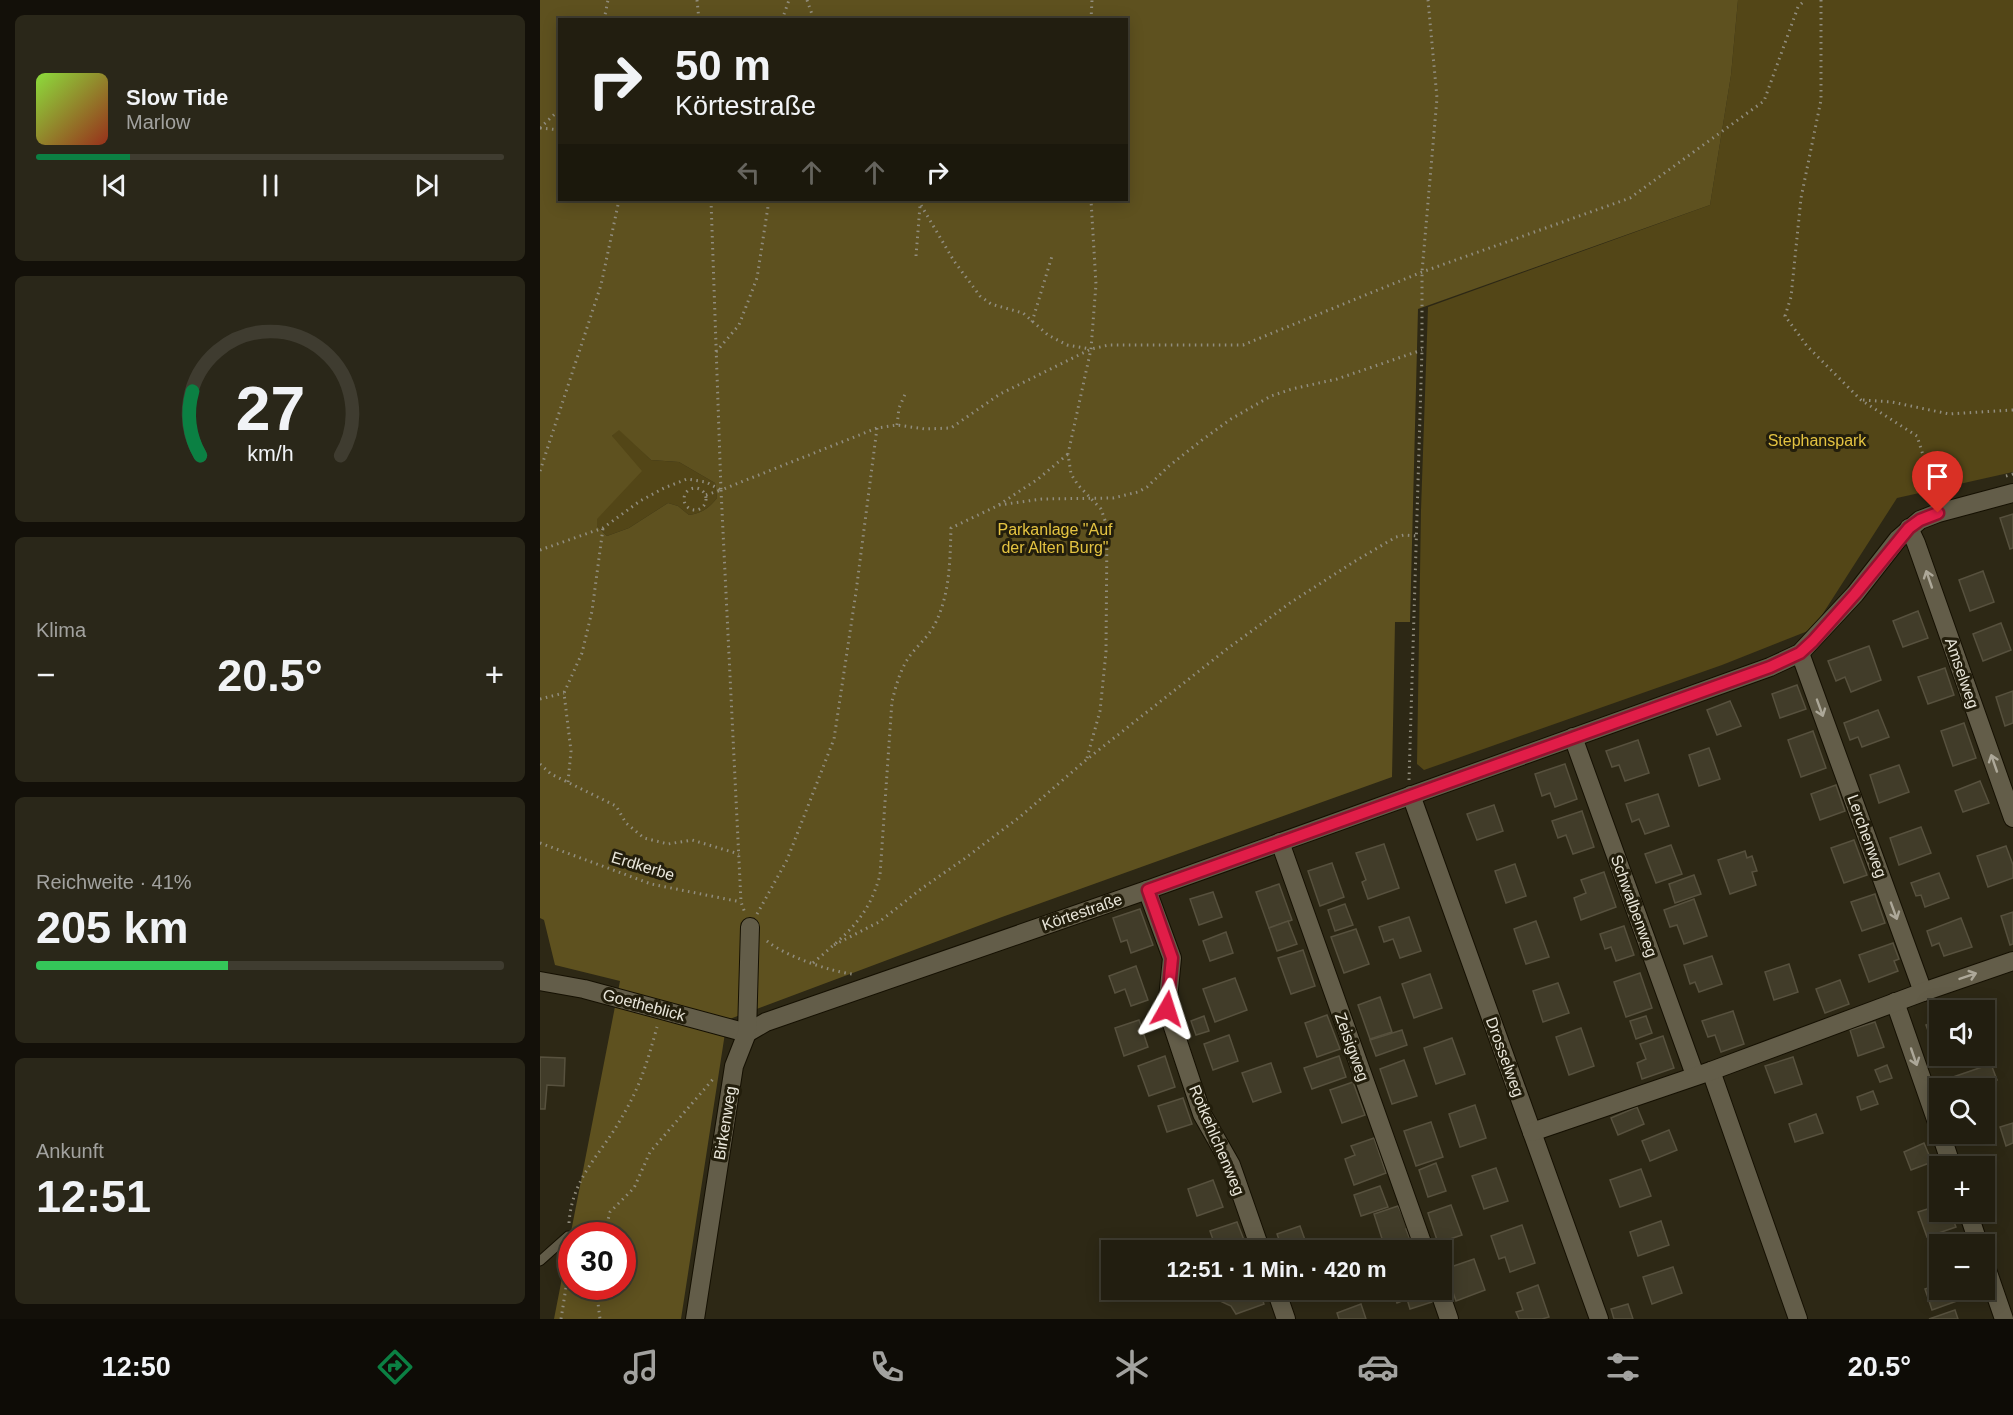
<!DOCTYPE html>
<html lang="de">
<meta charset="utf-8">
<style>
body{margin:0;font-family:Arial,sans-serif;background:#2a2719;color:#f1f3f6;height:100vh;display:flex;flex-direction:column;font-size:22px;white-space:nowrap}
*{box-sizing:border-box;margin:0}
p{font-size:20px;color:#a2a29f}
.icon{flex:none;width:33px;height:33px;fill:none;stroke:currentColor;stroke-width:2;stroke-linecap:round;stroke-linejoin:round}
.map{position:relative;flex:1;overflow:hidden}
.panel{display:flex;flex-direction:column;gap:15px;padding:15px;background:#131009;width:540px}
.panel>*{flex:none}
.banner{position:absolute;left:18px;top:18px;width:570px;height:183px;border-radius:0px;box-shadow:0 3px 15px #0003,0 0 0 2px #3f3c30;background:#221e10;color:#f1f3f6;overflow:hidden}
.controls{position:absolute;left:1389px;top:1000px;display:grid;gap:12px}
.controls a{display:grid;place-items:center;width:66px;height:66px;border-radius:0px;background:#221e10;box-shadow:0 3px 15px #0003,0 0 0 2px #3f3c30;font-size:30px}
.speed{position:absolute;left:18px;top:1222px;display:flex;gap:12px;font-size:30px;font-weight:700;text-align:center}
.speed>*{display:grid;place-content:center;width:78px;height:78px;border-radius:50%;background:#221e10;box-shadow:0 3px 15px #0003,0 0 0 2px #3f3c30;line-height:1}
.speed .limit{border:9px solid #d22;background:#fff;color:#111}
.pin{position:absolute;display:grid;place-items:center;width:51px;height:51px;color:#fff;margin:-62px -26px;border-radius:50% 50% 50% 0;rotate:-45deg;box-shadow:0 0 6px #0007}
.pin .icon{rotate:45deg}
.me{position:absolute;width:66px;margin:-33px;rotate:6deg;stroke-linejoin:round;filter:drop-shadow(0 0 4px #0008)}
.turn{display:flex;align-items:center;gap:21px;height:126px;padding:0 18px;font-size:27px}
.turn .icon{width:78px;height:78px;stroke-width:2.5}
.turn b{display:block;font-size:42px;line-height:51px}
.lanes{display:flex;align-items:center;height:57px;padding:0 18px;background:#0003;justify-content:center;gap:30px;direction:ltr}
.lanes .off{opacity:.35}
.big{font-size:45px;font-weight:700;line-height:1.1}
.panel .tile{flex:1;display:flex;flex-direction:column;justify-content:center;gap:9px;min-width:0;padding:0 21px;border-radius:9px;background:#2a2719}
.panel .dial{align-items:center;gap:0}
.dial svg{height:156px;overflow:visible;fill:none;stroke:#3f3c30;stroke-width:7;stroke-linecap:round;text-anchor:middle}
.dial text{fill:#f1f3f6;stroke:none}
.song{display:flex;align-items:center;gap:18px}
.cover{width:72px;height:72px;border-radius:9px;background:linear-gradient(135deg,hsl(90 70% 55%),hsl(10 70% 35%))}
.played{height:6px;border-radius:3px;background:linear-gradient(90deg,#0b8043 20%,#3f3c30 20%)}
.keys{display:flex;justify-content:space-around;direction:ltr}
.heat{display:flex;justify-content:space-between;align-items:center;font-size:33px;direction:ltr}
.charge{height:9px;border-radius:4px;background:linear-gradient(90deg,#34c759 41%,#3f3c30 0)}
.trip{position:absolute;left:561px;top:1240px;width:351px;height:60px;border-radius:0px;background:#221e10;box-shadow:0 3px 15px #0003,0 0 0 2px #3f3c30;font-weight:700;line-height:60px;text-align:center}
.dock{display:flex;height:96px;justify-content:space-around;align-items:center;background:#0e0c06;color:#a2a29f}
.dock .icon{width:42px;height:42px}
.dock .active{color:#0b8043}
.dock b{font-size:27px;color:#f1f3f6}
main{display:flex;flex:1;min-height:0}
.map>svg:first-child{display:block}
.green{fill:#534617}
.forest{fill:#5e511f;fill-rule:evenodd}
.building{fill:#413c29;stroke:#57513e;stroke-width:1.5}
.lines{fill:none;stroke-linecap:round;stroke-linejoin:round}
.lane-casing{stroke:#151002;stroke-width:11}
.street-casing{stroke:#151002;stroke-width:20}
.path{stroke:#918d7e;stroke-width:3;stroke-dasharray:1.5 4.5;stroke-linecap:butt}
.lane{stroke:#635d49;stroke-width:9}
.street{stroke:#635d49;stroke-width:18}
.oneway{stroke:#ada899}
.route-casing{stroke:#92132f;stroke-width:15}
.route{stroke:#e11d48;stroke-width:10}
.labels{text-anchor:middle;dominant-baseline:central;stroke-width:6;stroke-linejoin:round;paint-order:stroke}
.park-label{font-size:16px;fill:#e4c341;stroke:#231e0c}
.street-label{font-size:16px;fill:#e9e6da;stroke:#231e0c}
</style>
<main>
<section class="panel">
<div class="tile">
<div class="song"><i class="cover"></i><div><b>Slow Tide</b><p>Marlow</p></div></div>
<div class="played"></div>
<div class="keys"><svg class="icon" aria-label="previous" viewBox="0 0 24 24"><path d="M18 5L8 12l10 7zM5 5v14"/></svg><svg class="icon" aria-label="pause" viewBox="0 0 24 24"><path d="M8 5v14M16 5v14"/></svg><svg class="icon" aria-label="next" viewBox="0 0 24 24"><path d="M6 5l10 7-10 7zM19 5v14"/></svg></div>
</div>
<div class="tile dial"><svg viewBox="0 0 100 80">
<path d="M14 69A42 42 0 1 1 86 69"/>
<path d="M14 69A42 42 0 0 1 10 36" stroke="#0b8043"/>
<text x="50" y="56" font-size="32" font-weight="700">27</text>
<text x="50" y="72" font-size="11">km/h</text>
</svg></div>
<div class="tile"><p>Klima</p>
<div class="heat"><a>−</a><b class="big">20.5°</b><a>+</a></div>
</div>
<div class="tile"><p>Reichweite · 41%</p><b class="big">205 km</b><div class="charge"></div></div>
<div class="tile"><p>Ankunft</p><b class="big">12:51</b></div>
</section>
<div class="map">
<svg width="1473" height="1319" viewBox="0 0 1473 1319">
<rect width="100%" height="100%" fill="#2d2815"/>
<!-- green -->
<g class="green">
<polygon points="1198,0 1473,0 1473,472 1357,498 1273,629 1182,665 884,770 877,764 881,510 888,307 1170,205 1191,75"/>
<path d="M79,429L111,460L139,462L175,483L177,498C169,508 162,513 149,515L138,506L128,503L89,528L67,536L57,526L56,519L76,496L72,436Z"/>
</g>
<!-- forest -->
<path class="forest" d="M0,0H1198L1191,75L1170,205L878,309L870,622H855L852,777L462,917L187,1020L141,1319H14L80,981L15,965L4,920L0,918ZM20,20H586V200H20ZM79,430L111,460L139,462L175,483L177,498C169,508 162,513 149,515L138,506L128,503L89,528L67,536L57,526V519L102,471L72,436ZM32,1236H82V1287H32Z"/>
<!-- building -->
<g class="building">
<polygon points="1473,514 1473,548 1470,549 1460,518"/>
<polygon points="1443,571 1454,602 1430,611 1419,580"/>
<polygon points="1378,611 1388,638 1363,647 1353,621"/>
<polygon points="1461,623 1471,650 1443,661 1433,634"/>
<polygon points="1329,646 1341,680 1311,692 1305,677 1296,681 1288,661"/>
<polygon points="1405,668 1414,695 1388,704 1378,677"/>
<polygon points="1257,685 1266,709 1240,718 1232,694"/>
<polygon points="1473,691 1473,723 1465,726 1456,697"/>
<polygon points="1190,701 1201,726 1177,735 1167,710"/>
<polygon points="1338,710 1349,737 1322,747 1318,737 1310,740 1304,723"/>
<polygon points="1424,723 1436,758 1413,766 1401,731"/>
<polygon points="1273,731 1286,768 1261,777 1248,740"/>
<polygon points="1098,740 1109,773 1085,781 1079,765 1072,767 1066,751"/>
<polygon points="1169,748 1180,779 1159,786 1149,755"/>
<polygon points="1025,764 1037,799 1015,807 1010,793 1002,796 995,774"/>
<polygon points="1359,765 1369,792 1339,803 1330,775"/>
<polygon points="1440,781 1449,803 1423,812 1415,791"/>
<polygon points="1296,785 1305,811 1280,820 1271,794"/>
<polygon points="1118,794 1129,826 1105,834 1099,819 1092,822 1086,804"/>
<polygon points="954,805 963,831 937,840 927,814"/>
<polygon points="1042,811 1054,847 1033,854 1026,835 1018,838 1012,821"/>
<polygon points="1381,827 1391,853 1359,865 1350,838"/>
<polygon points="1314,840 1327,875 1304,883 1291,848"/>
<polygon points="844,844 859,888 828,899 822,882 826,880 816,853"/>
<polygon points="1131,845 1142,874 1116,883 1105,854"/>
<polygon points="1466,846 1473,865 1473,878 1448,887 1437,856"/>
<polygon points="1205,851 1207,858 1212,856 1217,871 1212,872 1216,885 1190,894 1178,860"/>
<polygon points="792,863 804,897 780,906 768,871"/>
<polygon points="975,864 986,896 966,903 955,871"/>
<polygon points="1064,872 1076,907 1041,920 1034,898 1046,893 1041,880"/>
<polygon points="1399,873 1409,898 1385,907 1381,895 1376,896 1371,883"/>
<polygon points="1154,875 1161,894 1135,903 1129,884"/>
<polygon points="739,884 752,920 729,928 716,892"/>
<polygon points="673,892 682,917 659,925 650,899"/>
<polygon points="1335,894 1345,923 1322,931 1311,902"/>
<polygon points="1154,899 1167,936 1144,944 1137,925 1130,927 1124,910"/>
<polygon points="805,904 813,925 795,931 788,910"/>
<polygon points="600,909 613,945 591,953 587,940 581,942 573,918"/>
<polygon points="1473,912 1473,944 1470,945 1461,916"/>
<polygon points="869,917 881,951 860,958 853,939 844,942 839,927"/>
<polygon points="1421,918 1432,947 1404,956 1399,943 1392,946 1387,931"/>
<polygon points="748,921 757,944 737,951 729,928"/>
<polygon points="996,921 1009,957 986,964 974,929"/>
<polygon points="1084,926 1094,955 1076,961 1071,947 1065,949 1060,934"/>
<polygon points="816,929 829,964 804,973 791,937"/>
<polygon points="686,932 693,953 670,961 663,941"/>
<polygon points="1353,943 1359,959 1354,961 1358,971 1329,982 1319,955"/>
<polygon points="763,950 775,986 751,994 738,958"/>
<polygon points="1172,956 1182,984 1159,992 1155,982 1150,984 1144,965"/>
<polygon points="1249,964 1258,992 1234,1000 1225,972"/>
<polygon points="596,966 608,1000 591,1006 585,989 575,993 569,976"/>
<polygon points="1100,973 1112,1008 1086,1017 1074,982"/>
<polygon points="890,974 902,1008 874,1018 862,984"/>
<polygon points="695,978 707,1010 675,1022 663,989"/>
<polygon points="1300,980 1309,1004 1285,1013 1276,989"/>
<polygon points="1018,983 1029,1013 1003,1022 993,991"/>
<polygon points="840,997 852,1032 830,1039 818,1005"/>
<polygon points="1193,1011 1204,1044 1181,1052 1175,1035 1168,1037 1162,1021"/>
<polygon points="787,1015 800,1049 777,1057 765,1023"/>
<polygon points="664,1016 669,1031 656,1035 651,1021"/>
<polygon points="1106,1016 1112,1033 1096,1039 1090,1021"/>
<polygon points="599,1020 608,1047 584,1056 575,1028"/>
<polygon points="1400,1020 1400,1056 1407,1056 1398,1059 1386,1025"/>
<polygon points="1335,1022 1344,1047 1318,1056 1310,1030"/>
<polygon points="1041,1028 1054,1066 1029,1075 1016,1037"/>
<polygon points="862,1030 867,1045 836,1056 830,1040"/>
<polygon points="689,1035 698,1061 673,1070 664,1044"/>
<polygon points="1123,1036 1134,1068 1102,1079 1097,1063 1106,1059 1100,1044"/>
<polygon points="912,1038 925,1074 896,1084 884,1048"/>
<polygon points="625,1056 635,1087 609,1096 598,1066"/>
<polygon points="799,1056 806,1077 772,1089 764,1068"/>
<polygon points="0,1057 25,1058 24,1086 7,1085 5,1109 0,1109"/>
<polygon points="1253,1057 1262,1084 1235,1093 1225,1066"/>
<polygon points="864,1060 877,1096 852,1104 840,1069"/>
<polygon points="731,1063 741,1092 713,1102 702,1073"/>
<polygon points="1451,1064 1457,1080 1441,1085 1442,1089 1417,1089 1413,1077"/>
<polygon points="1347,1065 1352,1078 1340,1082 1335,1070"/>
<polygon points="813,1082 825,1115 802,1123 790,1090"/>
<polygon points="1333,1091 1338,1104 1321,1110 1317,1097"/>
<polygon points="643,1098 652,1124 627,1132 618,1106"/>
<polygon points="935,1105 946,1138 920,1147 909,1114"/>
<polygon points="1097,1107 1104,1124 1078,1135 1071,1118"/>
<polygon points="1276,1114 1283,1133 1255,1142 1249,1124"/>
<polygon points="891,1122 903,1157 876,1166 864,1131"/>
<polygon points="1473,1123 1473,1143 1466,1146 1460,1127"/>
<polygon points="1129,1130 1137,1150 1110,1161 1102,1141"/>
<polygon points="834,1138 846,1173 814,1185 805,1159 815,1155 811,1146"/>
<polygon points="1384,1143 1392,1162 1371,1170 1364,1152"/>
<polygon points="896,1163 906,1191 888,1197 879,1170"/>
<polygon points="956,1168 968,1201 944,1209 932,1176"/>
<polygon points="1101,1169 1111,1196 1080,1207 1070,1180"/>
<polygon points="673,1180 683,1207 657,1216 648,1189"/>
<polygon points="840,1186 848,1207 821,1216 814,1195"/>
<polygon points="911,1205 922,1235 898,1243 888,1213"/>
<polygon points="1400,1205 1400,1212 1410,1212 1416,1227 1387,1237 1378,1212"/>
<polygon points="858,1206 869,1228 866,1229 871,1242 846,1251 834,1214"/>
<polygon points="1121,1221 1129,1245 1098,1256 1090,1232"/>
<polygon points="697,1222 706,1245 688,1251 677,1251 670,1231"/>
<polygon points="982,1225 995,1263 970,1272 965,1257 959,1259 951,1236"/>
<polygon points="760,1226 769,1251 743,1251 737,1234"/>
<polygon points="934,1259 945,1290 916,1301 905,1269"/>
<polygon points="1133,1267 1142,1293 1112,1304 1103,1277"/>
<polygon points="1400,1284 1400,1290 1426,1290 1428,1297 1392,1310 1385,1289"/>
<polygon points="998,1285 1009,1317 1002,1319 979,1319 976,1312 983,1310 977,1293"/>
<polygon points="677,1290 719,1290 724,1304 696,1314 691,1306 680,1301"/>
<polygon points="852,1290 888,1290 892,1302 870,1309 867,1299 857,1303"/>
<polygon points="821,1304 826,1319 799,1319 797,1313"/>
<polygon points="1088,1304 1093,1319 1074,1319 1071,1309"/>
<polygon points="1415,1310 1418,1319 1389,1319"/>
</g>
<g class="lines">
<defs>
<polyline id="lane" points="0,1261 28,1236"/>
<g id="street">
<polyline points="1369,528 1376,543 1473,818"/>
<polyline points="1260,653 1383,992"/>
<polyline points="1033,737 1155,1075"/>
<polyline points="871,795 1059,1319"/>
<polyline points="740,842 885,1251"/>
<polyline points="607,890 632,958 627,1009 662,1114 691,1165 721,1251"/>
<polyline points="0,981 44,989 207,1033 226,1022 607,890 1230,667 1260,653 1315,594 1358,539 1380,520 1398,513 1473,493"/>
<polyline points="1355,1002 1400,1131"/>
<polyline points="1171,1071 1258,1319"/>
<polyline points="992,1132 1171,1071 1383,992 1473,961"/>
<polyline points="1401,1134 1412,1167"/>
<polyline points="1428,1212 1439,1245"/>
<polyline points="1444,1261 1464,1319"/>
<polyline points="736,1290 746,1319"/>
<polyline points="899,1290 909,1319"/>
<polyline points="155,1319 194,1066 207,1033 210,927"/>
</g>
</defs>
<!-- lane casing -->
<use href="#lane" class="lane-casing"/>
<!-- street casing -->
<use href="#street" class="street-casing"/>
<!-- path -->
<g class="path">
<polyline points="157,0 159,20"/>
<polyline points="267,0 274,20"/>
<polyline points="1281,0 1281,100 1261,198 1251,297 1245,316 1267,346 1321,400 1377,436 1396,496"/>
<polyline points="64,20 68,0"/>
<polyline points="242,20 249,0"/>
<polyline points="551,20 552,0"/>
<polyline points="0,128 20,109"/>
<polyline points="0,128 20,130"/>
<polyline points="171,200 181,490 337,428 357,425 385,429 411,428 460,394 551,349 569,345 703,345 882,272 1090,198 1224,101 1258,7 1265,0"/>
<polyline points="378,200 414,261 440,296 451,304 483,313 508,335 527,345 550,349"/>
<polyline points="376,256 380,206"/>
<polyline points="492,322 512,256"/>
<polyline points="176,352 199,325 217,278 229,200"/>
<polyline points="1323,400 1352,402 1409,414 1473,410"/>
<polyline points="357,425 359,408 366,392"/>
<polyline points="0,471 61,285 79,200"/>
<polyline points="1466,476 1473,474"/>
<circle cx="155" cy="499" r="11"/>
<polyline points="181,490 201,902 205,913"/>
<polyline points="166,495 181,490"/>
<polyline points="459,505 502,499 573,498 598,492 607,487 629,466 662,440 691,419 731,396 752,389 797,379 882,350"/>
<polyline points="0,550 63,528 100,501 124,488 147,479 166,482 181,490"/>
<polyline points="0,699 24,693"/>
<polyline points="547,758 560,711 566,652 567,526 561,509 538,485 531,474 528,454 551,349 556,284 551,200"/>
<polyline points="0,764 11,774 76,806 86,823 104,838 128,844 152,840 199,854"/>
<polyline points="869,780 882,350 882,272 897,98 888,0"/>
<polyline points="28,782 31,751 24,693 42,653 52,611 63,528"/>
<polyline points="0,843 111,884 201,902"/>
<polyline points="217,914 247,860 294,739 316,592 337,428"/>
<path d="M227,941C245,956 289,971 312,974"/>
<polyline points="294,945 339,922 381,889 424,859 481,816 546,760 687,649 750,603 812,563 856,537 864,535 877,536"/>
<path d="M273,963C306,934 328,919 340,875L352,701C356,686 360,670 369,657C377,646 389,636 395,624C410,594 410,561 411,528L457,506L498,479L528,454"/>
<path d="M29,1223C32,1177 61,1155 82,1117C100,1087 108,1060 117,1027"/>
<polyline points="64,1236 70,1212 94,1188 110,1152 174,1078"/>
<polyline points="56,1287 60,1319"/>
<polyline points="21,1319 27,1281 28,1254"/>
</g>
<!-- lane -->
<use href="#lane" class="lane"/>
<!-- street -->
<use href="#street" class="street"/>
</g>
<!-- one-way arrows -->
<defs><path id="oneway-shaft" d="M-6 0H5M1.5-3L5.5 0L1.5 3" fill="none" stroke-width="1.6" stroke-linecap="round" stroke-linejoin="round" transform="scale(1.5)"/></defs>
<g class="oneway">
<use href="#oneway-shaft" transform="translate(1389 579) rotate(-109)"/>
<use href="#oneway-shaft" transform="translate(1280 708) rotate(70)"/>
<use href="#oneway-shaft" transform="translate(1454 763) rotate(-109)"/>
<use href="#oneway-shaft" transform="translate(1354 911) rotate(70)"/>
<use href="#oneway-shaft" transform="translate(1428 976) rotate(-19)"/>
<use href="#oneway-shaft" transform="translate(1374 1057) rotate(71)"/>
</g>
<g class="lines">
<defs>
<polyline id="route" points="627,1009 632,958 608,890 1230,667 1260,653 1273,641 1315,594 1369,528 1380,520 1398,513"/>
</defs>
<!-- route casing -->
<use href="#route" class="route-casing"/>
<!-- route -->
<use href="#route" class="route"/>
</g>
<g class="labels">
<!-- park labels -->
<g class="park-label">
<text x="1277" y="440">Stephanspark</text>
<text x="515" y="529">Parkanlage "Auf<tspan x="515" dy="18">der Alten Burg"</tspan></text>
</g>
<!-- street labels -->
<g class="street-label">
<text transform="translate(1422 673) rotate(71)">Amselweg</text>
<text transform="translate(1327 836) rotate(70)">Lerchenweg</text>
<text transform="translate(103 866) rotate(17)">Erdkerbe</text>
<text transform="translate(1094 906) rotate(70)">Schwalbenweg</text>
<text transform="translate(542 912) rotate(-19)">Körtestraße</text>
<text transform="translate(104 1005) rotate(15)">Goetheblick</text>
<text transform="translate(812 1047) rotate(70)">Zeisigweg</text>
<text transform="translate(965 1057) rotate(70)">Drosselweg</text>
<text transform="translate(185 1123) rotate(-81)">Birkenweg</text>
<text transform="translate(677 1140) rotate(67)">Rotkehlchenweg</text>
</g>
</g>
</svg>
<div class="controls">
<a><svg class="icon" aria-label="sound" viewBox="0 0 24 24"><path d="M4 9h4l5-4v14l-5-4H4zM17 9q2 3 0 6"/></svg></a>
<a><svg class="icon" aria-label="search" viewBox="0 0 24 24"><circle cx="10" cy="10" r="6"/><path d="M15 15l6 6"/></svg></a>
<a>+</a>
<a>−</a>
</div>
<div class="speed"><div class="limit">30</div></div>
<div class="pin" style="left:1398px;top:513px;background:#d93025"><svg class="icon" aria-label="arrive" viewBox="0 0 24 24"><path d="M6 21V4h12l-3 4 3 4H6"/></svg></div>
<svg class="me" style="left:627px;top:1009px" viewBox="-20 -20 40 40"><path d="M0-17L14 15 0 8-14 15z" fill="#e11d48" stroke="#fff" stroke-width="4"/></svg>
<div class="trip">12:51 · 1 Min. · 420 m</div>
<div class="banner">
<div class="turn"><svg class="icon" aria-label="right" viewBox="0 0 24 24"><path d="M7 20v-9h11M14 6l5 5-5 5"/></svg><div><b>50 m</b>Körtestraße</div></div>
<div class="lanes"><svg class="icon off" aria-label="left" viewBox="0 0 24 24"><path d="M17 20v-9H6M10 6l-5 5 5 5"/></svg><svg class="icon off" aria-label="ahead" viewBox="0 0 24 24"><path d="M12 20V5M6 11l6-6 6 6"/></svg><svg class="icon off" aria-label="ahead" viewBox="0 0 24 24"><path d="M12 20V5M6 11l6-6 6 6"/></svg><svg class="icon" aria-label="right" viewBox="0 0 24 24"><path d="M7 20v-9h11M14 6l5 5-5 5"/></svg></div>
</div>
</div>
</main>
<nav class="dock">
<b>12:50</b>
<svg class="icon active" aria-label="directions" viewBox="0 0 24 24"><path d="M12 3l9 9-9 9-9-9zM9 14v-3h6M13 9l2 2-2 2"/></svg>
<svg class="icon" aria-label="music" viewBox="0 0 24 24"><path d="M9 18V5l10-2v13"/><circle cx="6" cy="18" r="3"/><circle cx="16" cy="16" r="3"/></svg>
<svg class="icon" aria-label="phone" viewBox="0 0 24 24"><path d="M5 4h4l2 5-3 2q2 4 5 5l2-3 5 2v4C11 20 4 13 5 4z"/></svg>
<svg class="icon" aria-label="climate" viewBox="0 0 24 24"><path d="M12 3v18M4 7l16 10M4 17L20 7"/></svg>
<svg class="icon" aria-label="car" viewBox="0 0 24 24"><path d="M5 17H2v-5l4-1 3-4h7l3 4 3 1v5h-3M9 17h6M6 11h13"/><circle cx="7" cy="17" r="2"/><circle cx="17" cy="17" r="2"/></svg>
<svg class="icon" aria-label="filters" viewBox="0 0 24 24"><path d="M4 7h16M4 17h16"/><circle cx="9" cy="7" r="2"/><circle cx="15" cy="17" r="2"/></svg>
<b>20.5°</b>
</nav>
